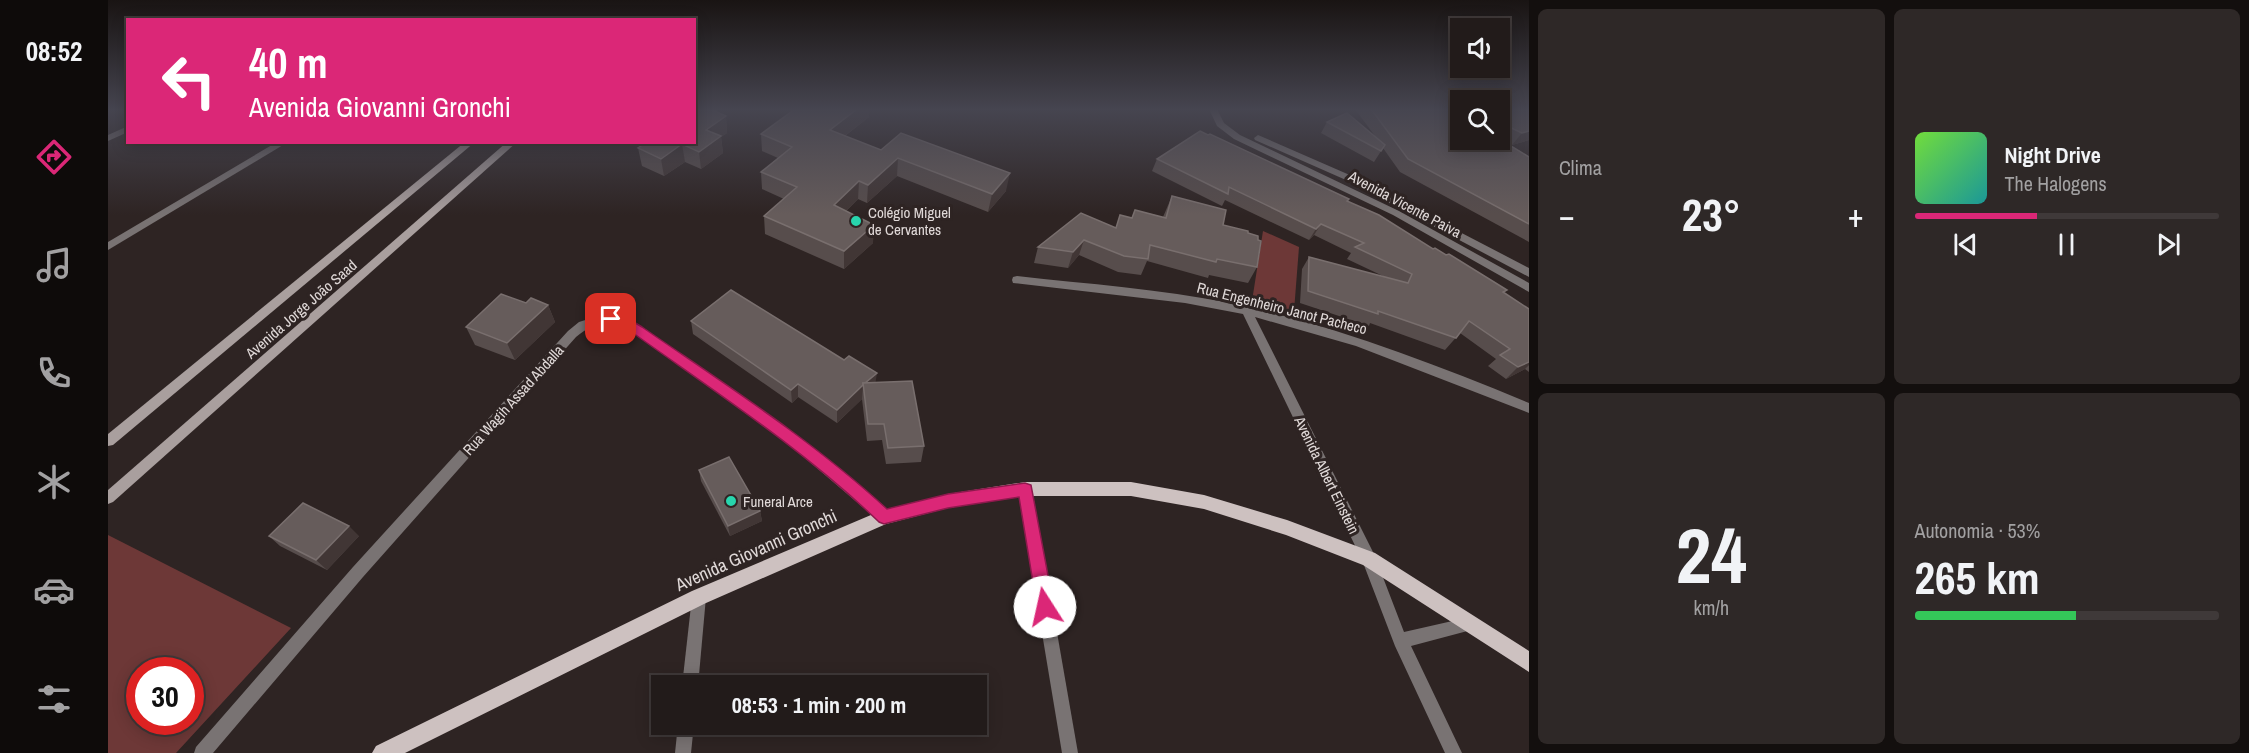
<!DOCTYPE html>
<html lang="pt">
<meta charset="utf-8">
<style>
body{margin:0;font-family:"Archivo Narrow",sans-serif;background:#2e2827;color:#f1f3f6;height:100vh;display:flex;flex-direction:column;font-size:22px;white-space:nowrap}
*{box-sizing:border-box;margin:0}
p{font-size:20px;color:#a2a1a2}
.icon{flex:none;width:33px;height:33px;fill:none;stroke:currentColor;stroke-width:2;stroke-linecap:round;stroke-linejoin:round}
.map{position:relative;flex:1;overflow:hidden}
.drawer{display:flex;flex-direction:column;gap:9px;padding:9px;background:#130f0e;width:720px}
.drawer>*{flex:none}
.guide{position:absolute;left:18px;top:18px;width:570px;height:126px;border-radius:0px;box-shadow:0 3px 15px #0003,0 0 0 2px #3f3939;background:#db2777;color:#fff;overflow:hidden}
.buttons{position:absolute;left:1342px;top:18px;display:grid;gap:12px}
.buttons a{display:grid;place-items:center;width:60px;height:60px;border-radius:0px;background:#221b1a;box-shadow:0 3px 15px #0003,0 0 0 2px #3f3939;font-size:30px}
.speed{position:absolute;left:18px;top:657px;display:flex;gap:12px;font-size:30px;font-weight:700;text-align:center}
.speed>*{display:grid;place-content:center;width:78px;height:78px;border-radius:50%;background:#221b1a;box-shadow:0 3px 15px #0003,0 0 0 2px #3f3939;line-height:1}
.speed .limit{border:9px solid #d22;background:#fff;color:#111}
.pin{position:absolute;display:grid;place-items:center;width:51px;height:51px;color:#fff;margin:-26px;border-radius:12px;box-shadow:0 3px 9px #0006}
.me{position:absolute;width:66px;margin:-33px;rotate:350deg;stroke-linejoin:round;filter:drop-shadow(0 0 4px #0008)}
.turn{display:flex;align-items:center;gap:21px;height:126px;padding:0 24px;font-size:27px}
.turn .icon{width:78px;height:78px;stroke-width:2.5}
.turn b{display:block;font-size:42px;line-height:51px}
.big{font-size:45px;font-weight:800;line-height:1.1}
.drawer .card{flex:1;display:flex;flex-direction:column;justify-content:center;gap:9px;min-width:0;padding:0 21px;border-radius:9px;background:#2e2827}
.drawer .dial{align-items:center;gap:0}
.dial b{font-size:78px;line-height:1}
.song{display:flex;align-items:center;gap:18px}
.cover{width:72px;height:72px;border-radius:9px;background:linear-gradient(135deg,hsl(100 70% 55%),hsl(180 70% 35%))}
.played{height:6px;border-radius:3px;background:linear-gradient(90deg,#db2777 40%,#3f3939 40%)}
.keys{display:flex;justify-content:space-around;direction:ltr}
.heat{display:flex;justify-content:space-between;align-items:center;font-size:33px;direction:ltr}
.charge{height:9px;border-radius:4px;background:linear-gradient(90deg,#34c759 53%,#3f3939 0)}
.drawer .tiles{flex:1;display:grid;gap:9px;grid-template-columns:repeat(2,1fr)}
.trip{position:absolute;left:543px;top:675px;width:336px;height:60px;border-radius:0px;background:#221b1a;box-shadow:0 3px 15px #0003,0 0 0 2px #3f3939;font-weight:800;line-height:60px;text-align:center}
main{display:flex;flex:1;min-height:0}
.tab-bar{display:flex;flex-direction:column;width:108px;justify-content:space-around;align-items:center;background:#0e0b0a;color:#a2a1a2}
.tab-bar .icon{width:42px;height:42px}
.tab-bar .active{color:#db2777}
.tab-bar b{font-size:27px;color:#f1f3f6}
.map>svg:first-child{display:block}
.green{fill:#6d3837;fill-rule:evenodd}
.lines{fill:none;stroke-linecap:round;stroke-linejoin:round}
.minor{fill:#797373;fill-rule:evenodd}
.secondary{fill:#a99f9e;fill-rule:evenodd}
.primary{fill:#cdc1c0;fill-rule:evenodd}
.wall{fill:#574d4c}
.shaded-wall{fill:#413635}
.building{fill:#665c5b;stroke:#796f6e;stroke-width:1.5}
.route{fill:#db2777;stroke:#8e194d;stroke-width:1.5}
.poi-dot{fill:#28d5ad;stroke:#2e2423;stroke-width:2}
.labels{text-anchor:middle;dominant-baseline:central;stroke-width:6;stroke-linejoin:round;paint-order:stroke}
.street-label{font-size:15px;fill:#e0d9d8;stroke:#2e2423}
.poi-label{font-size:15px;fill:#e0d9d8;stroke:#2e2423;text-anchor:start}
.near-street-label{font-size:18px;fill:#e0d9d8;stroke:#2e2423}
</style>
<main>
<nav class="tab-bar">
<b>08:52</b>
<svg class="icon active" aria-label="directions" viewBox="0 0 24 24"><path d="M12 3l9 9-9 9-9-9zM9 14v-3h6M13 9l2 2-2 2"/></svg>
<svg class="icon" aria-label="music" viewBox="0 0 24 24"><path d="M9 18V5l10-2v13"/><circle cx="6" cy="18" r="3"/><circle cx="16" cy="16" r="3"/></svg>
<svg class="icon" aria-label="phone" viewBox="0 0 24 24"><path d="M5 4h4l2 5-3 2q2 4 5 5l2-3 5 2v4C11 20 4 13 5 4z"/></svg>
<svg class="icon" aria-label="climate" viewBox="0 0 24 24"><path d="M12 3v18M4 7l16 10M4 17L20 7"/></svg>
<svg class="icon" aria-label="car" viewBox="0 0 24 24"><path d="M5 17H2v-5l4-1 3-4h7l3 4 3 1v5h-3M9 17h6M6 11h13"/><circle cx="7" cy="17" r="2"/><circle cx="17" cy="17" r="2"/></svg>
<svg class="icon" aria-label="filters" viewBox="0 0 24 24"><path d="M4 7h16M4 17h16"/><circle cx="9" cy="7" r="2"/><circle cx="15" cy="17" r="2"/></svg>
</nav>
<div class="map">
<svg width="1421" height="753" viewBox="0 0 1421 753">
<rect width="100%" height="100%" fill="#2e2423"/>
<!-- green -->
<g class="green">
<polygon points="1155,231 1191,247 1186,311 1144,301"/>
<path d="M0,535L183,628L68,753H0ZM32,670H82V722H32Z"/>
</g>
<g class="lines">
<!-- minor -->
<g class="minor">
<polygon points="1101,109 1109,109 1116,123 1132,135 1291,211 1421,283 1421,292 1285,215 1126,139 1109,126"/>
<polygon points="20,126 20,132 0,141 0,135"/>
<polygon points="1150,135 1244,176 1421,268 1421,277 1238,180 1147,140 1146,138"/>
<polygon points="169,142 180,142 0,250 0,242"/>
<path d="M909,276C980,284 1052,289 1122,303C1225,325 1324,363 1421,403V413L1248,346L1147,317L1266,554L1296,632L1362,617L1367,619L1370,624L1367,629L1303,646L1354,753H1337L1287,646L1254,560L1135,314L1077,303L905,283L904,280L905,277Z"/>
<path d="M490,316L516,318L534,327L692,439L781,513L783,517L781,521L776,523L771,521L683,446L526,333C504,320 487,321 468,337L255,577L105,753H86L88,747L245,567L460,331L471,322Z"/>
<polygon points="917,483 922,485 924,489 970,753 954,753 910,489 912,485"/>
<polygon points="591,590 596,592 598,597 590,686 574,686 584,597 586,592"/>
<polygon points="570,724 586,724 583,753 567,753"/>
</g>
<!-- secondary -->
<g class="secondary">
<polygon points="357,142 367,142 5,445 0,446 0,434"/>
<polygon points="399,142 409,142 5,502 0,504 0,490"/>
</g>
<!-- primary -->
<polygon class="primary" points="917,482 1023,482 1096,495 1179,520 1267,553 1421,651 1421,672 1255,565 1178,535 1096,509 1023,496 917,496 840,508 778,524 598,603 297,753 264,753 268,746 584,591 770,512 840,494"/>
</g>
<!-- wall -->
<g class="wall">
<polygon points="586,109 612,109 608,112 618,116 619,133 613,137 615,153 593,169 577,162 556,176 534,166 530,148"/>
<polygon points="677,109 761,109 761,117 737,136 773,150 898,191 880,212 789,176 759,203 750,199 738,211 765,243 736,269 657,234 656,216 676,199 654,189 653,172 670,158 654,151 653,134 684,111"/>
<polygon points="1247,109 1353,109 1353,140 1392,140 1392,109 1421,140 1404,145 1398,142 1397,143 1421,157 1421,242 1292,172 1275,148 1266,162 1213,133 1219,122 1267,136"/>
<polygon points="1049,159 1240,201 1325,249 1399,290 1396,293 1421,309 1421,372 1417,369 1398,379 1380,366 1388,359 1352,333 1337,350 1262,323 1261,326 1192,303 1194,269 1201,257 1277,277 1239,259 1243,253 1206,235 1201,240 1117,200 1114,206 1044,171"/>
<polygon points="1064,196 1115,225 1140,233 1149,267 1140,283 1101,275 1100,278 1039,261 1033,275 1010,272 971,255 960,268 926,263 930,247 1008,227 1024,218 1027,210 1055,217"/>
<polygon points="418,303 440,305 447,322 407,360 367,345 358,327"/>
<polygon points="583,321 768,383 816,446 813,462 778,464 774,440 759,441 754,399 729,423 690,397 684,403 585,334"/>
<polygon points="591,470 652,511 654,521 622,536 593,481"/>
<polygon points="161,536 251,536 219,570 172,546"/>
</g>
<!-- shaded-wall -->
<g class="shaded-wall">
<polygon points="749,109 761,109 761,117 722,147 722,130"/>
<polygon points="618,116 619,133 613,137 615,153 593,169 591,152 598,130"/>
<polygon points="1421,131 1421,140 1404,145 1414,133"/>
<polygon points="574,144 577,162 556,176 553,159"/>
<polygon points="790,158 789,176 759,203 760,185"/>
<polygon points="902,173 898,191 880,212 884,194"/>
<polygon points="751,181 750,199 726,222 726,205"/>
<polygon points="1213,224 1206,235 1201,240 1208,229"/>
<polygon points="766,225 765,243 736,269 736,251"/>
<polygon points="976,240 971,255 960,268 965,252"/>
<polygon points="440,305 447,322 407,360 399,343"/>
<polygon points="1421,362 1421,365 1417,369 1398,379 1410,367"/>
<polygon points="769,373 767,386 755,385"/>
<polygon points="690,384 690,397 684,403 683,390"/>
<polygon points="755,386 754,399 729,423 729,410"/>
<polygon points="652,511 654,521 622,536 620,526"/>
<polygon points="241,526 251,536 219,570 208,560"/>
</g>
<!-- building -->
<g class="building">
<polygon points="586,109 602,109 618,116 598,130 613,136 591,152 574,144 553,159 530,148 539,142 586,142"/>
<polygon points="687,109 749,109 722,130 773,150 793,133 902,173 884,194 790,158 760,185 751,181 726,205 766,225 736,251 656,216 689,187 653,172 684,147 653,134"/>
<polygon points="1263,109 1350,109 1353,111 1353,140 1392,140 1392,131 1401,137 1393,140 1421,157 1421,224 1300,159"/>
<polygon points="1392,109 1421,109 1421,131 1414,133 1399,126 1392,126"/>
<polygon points="1239,113 1277,145 1273,151 1219,122"/>
<polygon points="1092,131 1100,135 1102,134 1241,199 1239,201 1271,215 1325,249 1327,248 1338,255 1341,254 1399,290 1395,292 1421,309 1421,362 1410,367 1392,355 1402,349 1361,321 1348,338 1270,311 1270,314 1200,291 1201,257 1300,283 1304,274 1247,247 1256,243 1213,224 1208,229 1121,187 1120,194 1049,159"/>
<polygon points="1064,196 1118,210 1115,225 1140,231 1140,233 1150,236 1150,240 1153,241 1149,267 1109,259 1108,262 1042,245 1040,259 1016,256 976,240 965,252 930,247 973,213 1008,228 1012,215 1024,218 1027,210 1058,218"/>
<polygon points="623,290 736,360 741,356 769,373 757,383 755,383 755,385 729,410 690,384 683,390 583,321"/>
<polygon points="393,294 418,303 423,298 440,305 399,343 358,327"/>
<polygon points="804,381 816,446 780,448 776,424 760,424 755,383"/>
<polygon points="621,457 652,511 620,526 591,470"/>
<polygon points="195,503 241,526 208,560 161,536"/>
</g>
<!-- sky -->
<linearGradient id="sky" x2="0" y2="1"><stop stop-color="#191413"/><stop offset="0.51" stop-color="#464550"/><stop offset="1" stop-color="#464550" stop-opacity="0"/></linearGradient>
<rect width="1421" height="215" fill="url(#sky)"/>
<!-- route -->
<path class="route" d="M503,315L521,319L534,327C618,385 704,440 779,509L840,494L917,483L923,485L946,607L943,613L937,615L931,613L929,607L911,497L840,508L776,524L771,522C696,450 609,393 525,333L513,326L499,322L497,319Z"/>
<!-- markers -->
<g class="poi-dot">
<circle cx="748" cy="221" r="6"/>
<circle cx="623" cy="501" r="6"/>
</g>
<g class="labels">
<!-- street labels -->
<g class="street-label">
<text transform="translate(1297 204) rotate(28)">Avenida Vicente Paiva</text>
<text transform="translate(1174 308) rotate(14)">Rua Engenheiro Janot Pacheco</text>
<text transform="translate(193 309) rotate(-41)">Avenida Jorge João Saad</text>
<text transform="translate(405 400) rotate(-48)">Rua Wagih Assad Abdalla</text>
<text transform="translate(1219 475) rotate(64)">Avenida Albert Einstein</text>
</g>
<!-- poi labels -->
<g class="poi-label">
<text x="760" y="212">Colégio Miguel<tspan x="760" dy="17">de Cervantes</tspan></text>
<text x="635" y="501">Funeral Arce</text>
</g>
<!-- near-street labels -->
<g class="near-street-label">
<text transform="translate(648 550) rotate(-24)">Avenida Giovanni Gronchi</text>
</g>
</g>
</svg>
<div class="buttons">
<a><svg class="icon" aria-label="sound" viewBox="0 0 24 24"><path d="M4 9h4l5-4v14l-5-4H4zM17 9q2 3 0 6"/></svg></a>
<a><svg class="icon" aria-label="search" viewBox="0 0 24 24"><circle cx="10" cy="10" r="6"/><path d="M15 15l6 6"/></svg></a>
</div>
<div class="speed"><div class="limit">30</div></div>
<div class="pin" style="left:503px;top:319px;background:#d93025"><svg class="icon" aria-label="arrive" viewBox="0 0 24 24"><path d="M6 21V4h12l-3 4 3 4H6"/></svg></div>
<svg class="me" style="left:937px;top:607px" viewBox="-20 -20 40 40"><circle r="19" fill="#fff"/><path d="M0-13L10 11 0 6-10 11z" fill="#db2777"/></svg>
<div class="trip">08:53 · 1 min · 200 m</div>
<div class="guide">
<div class="turn"><svg class="icon" aria-label="left" viewBox="0 0 24 24"><path d="M17 20v-9H6M10 6l-5 5 5 5"/></svg><div><b>40 m</b>Avenida Giovanni Gronchi</div></div>
</div>
</div>
<section class="drawer">
<div class="tiles">
<div class="card"><p>Clima</p>
<div class="heat"><a>−</a><b class="big">23°</b><a>+</a></div>
</div>
<div class="card">
<div class="song"><i class="cover"></i><div><b>Night Drive</b><p>The Halogens</p></div></div>
<div class="played"></div>
<div class="keys"><svg class="icon" aria-label="previous" viewBox="0 0 24 24"><path d="M18 5L8 12l10 7zM5 5v14"/></svg><svg class="icon" aria-label="pause" viewBox="0 0 24 24"><path d="M8 5v14M16 5v14"/></svg><svg class="icon" aria-label="next" viewBox="0 0 24 24"><path d="M6 5l10 7-10 7zM19 5v14"/></svg></div>
</div>
<div class="card dial"><b>24</b><p>km/h</p></div>
<div class="card"><p>Autonomia · 53%</p><b class="big">265 km</b><div class="charge"></div></div>
</div>
</section>
</main>
